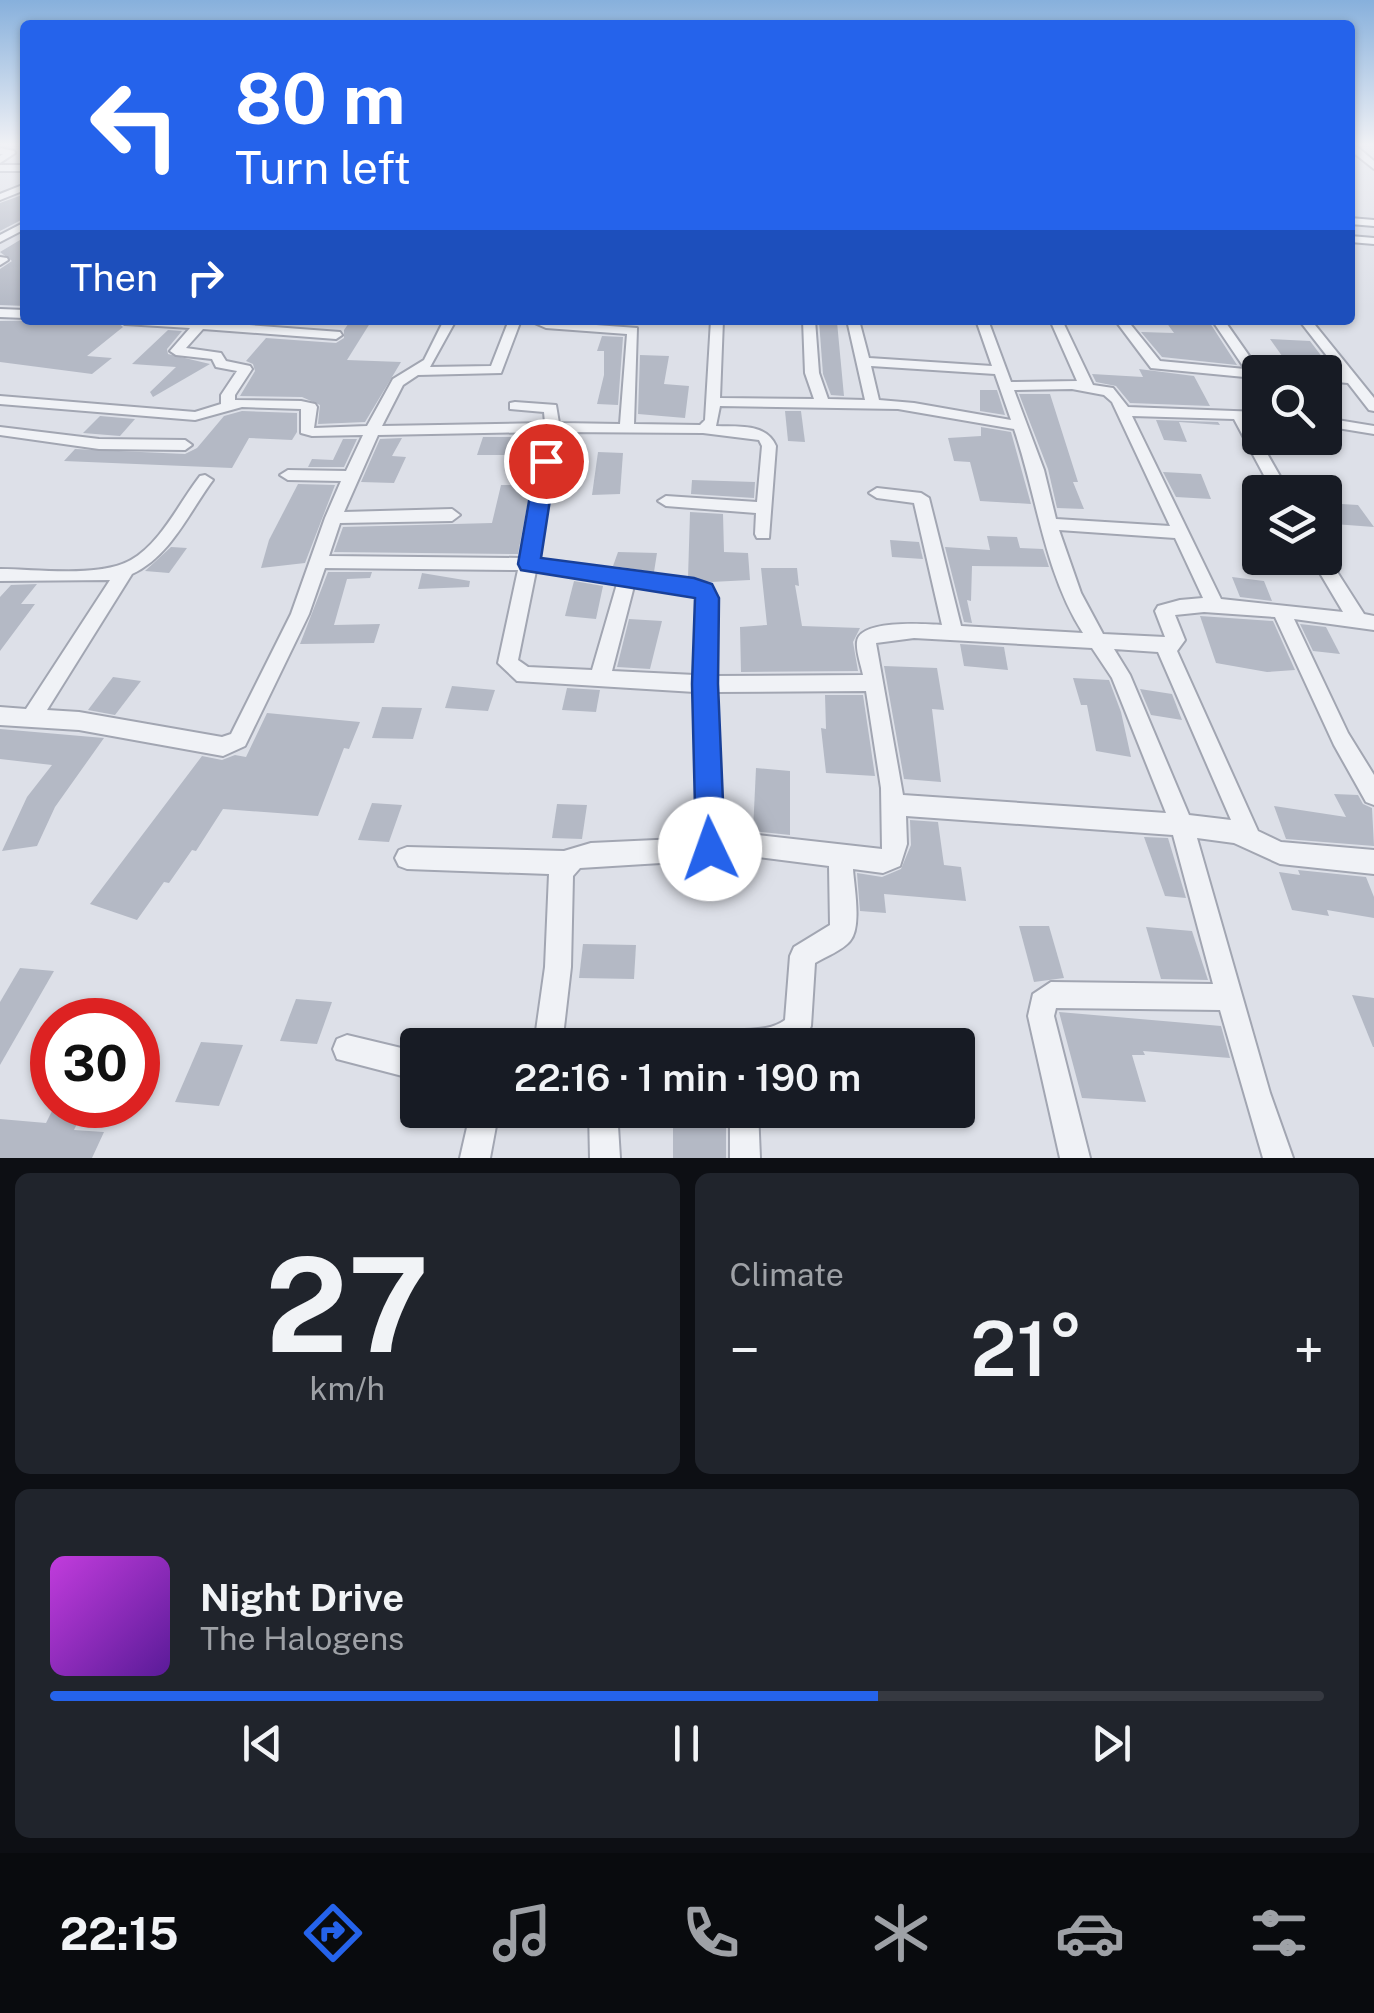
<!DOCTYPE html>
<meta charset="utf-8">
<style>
body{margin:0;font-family:"Public Sans",sans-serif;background:#20242c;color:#f1f3f6;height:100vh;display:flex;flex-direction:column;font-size:38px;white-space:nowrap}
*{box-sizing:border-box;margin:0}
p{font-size:32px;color:#9ea1a6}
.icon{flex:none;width:55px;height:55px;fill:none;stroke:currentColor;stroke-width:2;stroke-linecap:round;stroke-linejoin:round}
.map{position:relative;height:1158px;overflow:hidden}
.sheet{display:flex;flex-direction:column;gap:15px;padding:15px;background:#0d0f14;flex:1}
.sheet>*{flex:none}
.guide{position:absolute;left:20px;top:20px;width:1335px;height:305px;border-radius:10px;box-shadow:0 2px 8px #0004;background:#2563eb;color:#fff;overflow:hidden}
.controls{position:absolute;left:1242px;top:355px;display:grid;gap:20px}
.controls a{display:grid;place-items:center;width:100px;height:100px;border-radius:10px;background:#171b24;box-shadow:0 2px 8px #0004;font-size:50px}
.speed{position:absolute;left:30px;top:998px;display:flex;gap:20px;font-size:50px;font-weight:700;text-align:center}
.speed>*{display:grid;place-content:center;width:130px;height:130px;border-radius:50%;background:#171b24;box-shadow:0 2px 8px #0004;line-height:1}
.speed .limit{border:15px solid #d22;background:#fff;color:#111}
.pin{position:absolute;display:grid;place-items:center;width:85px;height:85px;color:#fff;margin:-42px;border:5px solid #fff;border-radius:50%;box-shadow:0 2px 10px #0007}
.me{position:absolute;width:110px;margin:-55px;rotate:357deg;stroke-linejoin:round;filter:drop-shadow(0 0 8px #0008)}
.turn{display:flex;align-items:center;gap:35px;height:210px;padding:0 50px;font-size:45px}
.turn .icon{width:130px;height:130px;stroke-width:2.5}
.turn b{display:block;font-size:70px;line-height:85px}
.then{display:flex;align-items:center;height:95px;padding:0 50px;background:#0003;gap:20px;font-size:38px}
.big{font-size:75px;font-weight:600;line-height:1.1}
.sheet .tile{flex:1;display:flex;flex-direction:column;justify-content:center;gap:15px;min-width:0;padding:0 35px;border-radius:15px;background:#20242c}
.sheet .dial{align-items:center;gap:0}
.dial b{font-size:130px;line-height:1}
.song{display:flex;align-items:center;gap:30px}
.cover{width:120px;height:120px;border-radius:15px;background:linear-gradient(135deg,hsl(290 70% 55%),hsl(270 70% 35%))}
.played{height:10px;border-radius:5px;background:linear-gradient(90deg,#2563eb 65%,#363941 65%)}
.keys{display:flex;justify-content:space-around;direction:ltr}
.heat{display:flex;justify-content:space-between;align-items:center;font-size:55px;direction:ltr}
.sheet .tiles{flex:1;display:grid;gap:15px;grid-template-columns:1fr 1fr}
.tile:last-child{grid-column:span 2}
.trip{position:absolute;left:400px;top:1028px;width:575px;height:100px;border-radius:10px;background:#171b24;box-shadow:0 2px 8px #0004;font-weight:600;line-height:100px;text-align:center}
.menu{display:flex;height:160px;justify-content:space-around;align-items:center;background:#090b0e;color:#9ea1a6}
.menu .icon{width:70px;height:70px}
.menu .active{color:#2563eb}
.menu b{font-size:45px;color:#f1f3f6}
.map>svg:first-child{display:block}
.building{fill:#b4b9c5}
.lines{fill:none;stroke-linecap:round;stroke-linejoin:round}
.street-casing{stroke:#a2a6b2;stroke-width:4}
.street{fill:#f0f2f6;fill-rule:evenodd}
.route{fill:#2563eb;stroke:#184099;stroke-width:2.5}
</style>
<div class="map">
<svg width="1374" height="1158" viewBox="0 0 1374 1158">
<rect width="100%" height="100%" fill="#dde0e8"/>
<!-- building -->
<g class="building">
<polygon points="25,194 25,218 0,231 0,203"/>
<polygon points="25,237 25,306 0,305 0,269 12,261 0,252"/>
<polygon points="64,320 115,320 123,327 87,356 112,358 92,374 0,362 0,321"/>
<polygon points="351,320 372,320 347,360 401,362 365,422 318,424 320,405 302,397 240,396 255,371 253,364 246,361 266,338 336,343 344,338 344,330"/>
<polygon points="1190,320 1208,320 1237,365 1162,357 1141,332 1174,333 1166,322 1192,323"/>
<polygon points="819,321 837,322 844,396 831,395 823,374"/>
<polygon points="168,330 182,331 167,349 168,354 210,364 153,397 150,392 176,367 132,364"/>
<polygon points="602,336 623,337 618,405 597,404 604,375 604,351 597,351"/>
<polygon points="1270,339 1310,341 1332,370 1292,370"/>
<polygon points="640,355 669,356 664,384 689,386 685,418 638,414"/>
<polygon points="1139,369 1194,376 1210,406 1130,403 1116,386 1096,382 1092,374 1143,377"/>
<polygon points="980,390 997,390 1005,415 980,411"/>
<polygon points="1019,394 1050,394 1078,482 1073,482 1084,509 1057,508 1048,469"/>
<polygon points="242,411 297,413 297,432 292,440 249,438 232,468 64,461 75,449 185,454 197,448 224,416"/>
<polygon points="785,411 801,411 805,442 788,441"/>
<polygon points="100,416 135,419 120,436 83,433"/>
<polygon points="1156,420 1218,422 1220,425 1179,422 1187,442 1164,440"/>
<polygon points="981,427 1011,432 1031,504 980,501 970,462 954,461 948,438 981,436"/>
<polygon points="483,437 511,437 506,455 477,455"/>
<polygon points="402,438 392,456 406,457 394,483 361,482 380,439"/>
<polygon points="343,439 357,439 344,467 308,467 312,459 333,460"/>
<polygon points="598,452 623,453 620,494 592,495"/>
<polygon points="1163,472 1201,474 1211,499 1176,497"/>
<polygon points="692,480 755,482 754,498 691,494"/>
<polygon points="298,484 335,485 305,563 261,568 269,540"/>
<polygon points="501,485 531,485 518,554 334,552 343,527 492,523"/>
<polygon points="1325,503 1358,505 1374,527 1334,524 1325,511"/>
<polygon points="690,512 723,514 724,552 748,553 750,580 711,582 688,578"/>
<polygon points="987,536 1017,537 1020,548 1043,549 1049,567 972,566 971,601 967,600 972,623 964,622 945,547 990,550"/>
<polygon points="890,540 919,542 923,559 892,557"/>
<polygon points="171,547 187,548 169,573 145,571"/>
<polygon points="618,552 657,553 654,572 613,566"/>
<polygon points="761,568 797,568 799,586 795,585 802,626 860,628 853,642 858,671 741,672 740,627 767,625"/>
<polygon points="328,572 372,572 370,578 347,579 334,625 380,624 374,643 300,644"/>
<polygon points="422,573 470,581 469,587 418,589"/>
<polygon points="1232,577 1264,581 1272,601 1240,597"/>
<polygon points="574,581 603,586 596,619 565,616"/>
<polygon points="37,584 21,604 35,604 0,651 0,597 11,585"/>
<polygon points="1200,616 1273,621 1295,670 1267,672 1216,663"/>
<polygon points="629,619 662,621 650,669 617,667"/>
<polygon points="1300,624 1326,627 1340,654 1313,651"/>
<polygon points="960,644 1004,647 1008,670 964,666"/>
<polygon points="884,666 937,668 944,710 932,709 941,782 904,779"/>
<polygon points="113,677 141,681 115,715 88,710"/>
<polygon points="1073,678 1109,680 1121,712 1131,757 1096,751 1087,705 1081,705"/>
<polygon points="452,686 495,690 488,711 445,708"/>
<polygon points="567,688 600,690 596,712 562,710"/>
<polygon points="1140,689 1172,694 1182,720 1151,715"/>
<polygon points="825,695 863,695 875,776 826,773 821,728 826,729"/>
<polygon points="382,707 422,708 413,739 372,738"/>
<polygon points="267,713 360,722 349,749 344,748 318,816 223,809 196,851 192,850 169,883 164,882 137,920 90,904 202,756 222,760 235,755 246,757"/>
<polygon points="0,729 104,738 55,807 37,846 2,851 27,797 52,765 0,759"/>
<polygon points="756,768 790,771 790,835 753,831"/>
<polygon points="1334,794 1358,795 1363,804 1372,808 1374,846 1286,839 1274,806 1346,817"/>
<polygon points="372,803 402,805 389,842 358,840"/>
<polygon points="557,804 587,805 582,839 552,838"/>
<polygon points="910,820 938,822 944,865 961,867 966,901 884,894 886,913 860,911 857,873 882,877 901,869 911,845"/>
<polygon points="1144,837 1168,838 1186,898 1165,896"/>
<polygon points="1298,870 1366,877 1374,897 1374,918 1327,910 1329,916 1292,910 1279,872 1300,875"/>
<polygon points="1019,926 1049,926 1064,978 1034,982"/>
<polygon points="1146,927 1192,931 1208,980 1161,979"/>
<polygon points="583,944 636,945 634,979 579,978"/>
<polygon points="20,968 54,971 0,1065 0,1002"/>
<polygon points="1352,995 1374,998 1374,1047 1373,1047"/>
<polygon points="296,999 332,1002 317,1044 280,1041"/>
<polygon points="1059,1012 1221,1026 1230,1058 1143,1051 1145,1055 1132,1055 1146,1102 1082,1098"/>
<polygon points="201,1042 243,1045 219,1106 175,1102"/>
<polygon points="55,1105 86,1105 74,1130 104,1132 92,1158 0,1158 0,1119 46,1123"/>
<rect x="673" y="1110" width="53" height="48"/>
</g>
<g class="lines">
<defs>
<g id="street">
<polygon points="1350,145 1355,145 1374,161 1374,169 1350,150"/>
<polygon points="0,148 14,151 15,153 0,163 0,156 3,154 0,154"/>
<rect x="0" y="165" width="25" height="6"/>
<polygon points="25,184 25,190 0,200 0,194"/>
<polygon points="1350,218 1374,220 1374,226 1350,224"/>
<polygon points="25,222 25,229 0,242 0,235"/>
<polygon points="1350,236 1374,238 1374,244 1350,242"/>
<polygon points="0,257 7,258 8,260 0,265"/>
<polygon points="0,309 25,310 25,318 0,317"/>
<path d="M119,320H211L209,322L340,332L342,335L336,339L203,329L186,348L221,353L226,361L250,366L252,369L235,395V400L301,401L315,404L317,407L314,428L367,426L393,379L424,360L444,320H456L430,367L491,366L509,320H521L501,373L418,375L403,385L382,426L545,423L544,412L510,409V403L515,402L556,405L559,423L620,424L627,334L546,328L528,320L637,328L634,424L700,425L705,420L711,320H723L720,398L814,399L805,373L803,320H815L819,373L828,399L865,400L847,320H859L869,358L992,366L976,320H988L1011,382L1077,381L1050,320H1062L1093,385L1113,388L1128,407L1260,412V420H1248L1289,492H1273L1234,419L1132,416L1221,599L1343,612L1311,558H1325V553L1364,614L1374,616V630L1294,619L1348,733L1374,775V805L1366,802L1334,745L1275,617L1204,612L1175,615L1185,640L1177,651L1258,831L1281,842L1374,850V874L1280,864L1234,843L1197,838L1270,1093L1293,1158H1263L1220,1010L1056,1008L1054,1016L1090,1158H1060L1028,1016L1033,994L1051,982L1213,984L1173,835L906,816L907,844L900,866L883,873L853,869C854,886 862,927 850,941C843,950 825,957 815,963L811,1026L807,1035L796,1045H708L712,1035C735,1026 765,1035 785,1020L790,956L794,947L830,925L829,866L758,857L580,868L573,876L571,967L562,1045H534L545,967L549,874L407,869L399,866L395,858L399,850L407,847L564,851L591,843L699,838L695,692L517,681L498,663L518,570L325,568L309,614L245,746L223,756L79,730L0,725V707L26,709L110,580L0,581V569C35,569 100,578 131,560C161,543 179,503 200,476L205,475L213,480L210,484C188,515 169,557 132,574L47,710L79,712L222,737L231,734L291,614L325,518L341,481L288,480L280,475L288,470L346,471L363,435L312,436L301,433V409L242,407L195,420L0,404V396L195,412L221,404V395L237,371L216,367L212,359L176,355L170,351L190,328L125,324ZM871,366L995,374L1011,420L914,403L879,400ZM1072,389L1104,395L1112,402L1170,526L1056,519L1044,470L1014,390ZM720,406L898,409L1014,429C1037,496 1044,572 1083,633L961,626L929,498L921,493L877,488L869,493L877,498L914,503L942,625C925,624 859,619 857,642C856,652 861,665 863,675L715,676L716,598L709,585L635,573L628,570L622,571L538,559L559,432L703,433L759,440L762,446L757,502L666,496L658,501L666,506L756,513L755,534L757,538H769L776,446C766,423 739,427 716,426ZM544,432L521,558L329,556L340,523L452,521L460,515L452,509L344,512L378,435ZM1059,530L1175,538L1203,598L1180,600L1158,606L1155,611L1165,637L1103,634L1081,593ZM536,571L617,584L592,670L528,667L518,660ZM634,586L697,596L695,675L612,671ZM914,638L1092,648L1112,678L1166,813L903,795L876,643ZM1114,649L1158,652L1231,820L1189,815L1130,675ZM866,691L881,788L882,849L758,835L722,836L715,692Z"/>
<polygon points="1115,320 1127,320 1160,361 1245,369 1212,320 1224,320 1259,370 1266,372 1260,372 1260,378 1255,378 1151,368"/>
<polygon points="1299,320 1311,320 1374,398 1374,411 1369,410 1348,383 1325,381 1325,373 1341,374"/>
<polygon points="1325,418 1374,426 1374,434 1325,426"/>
<polygon points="0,427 99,439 185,440 192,445 185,450 99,449 0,435"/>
<polygon points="347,1035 418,1052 418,1080 337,1059 333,1049 337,1039"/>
<polygon points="471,1110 499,1110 490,1158 460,1158"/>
<polygon points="589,1110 617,1110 620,1158 590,1158"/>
<polygon points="730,1110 758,1110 760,1158 730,1158"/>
</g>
</defs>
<!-- street casing -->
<use href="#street" class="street-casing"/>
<!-- street -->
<use href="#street" class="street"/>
</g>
<!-- sky -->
<linearGradient id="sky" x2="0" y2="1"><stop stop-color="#87b0dc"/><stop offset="0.47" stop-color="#f0f1f5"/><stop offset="1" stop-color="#f0f1f5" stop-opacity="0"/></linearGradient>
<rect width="1374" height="307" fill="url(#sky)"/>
<!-- route -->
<polygon class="route" points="546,454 556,461 541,558 694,578 712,584 719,598 718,684 725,849 721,860 710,864 700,860 696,849 692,684 695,598 521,570 518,564 536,461"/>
</svg>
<div class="controls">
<a><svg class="icon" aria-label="search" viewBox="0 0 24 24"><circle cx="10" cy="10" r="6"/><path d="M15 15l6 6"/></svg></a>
<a><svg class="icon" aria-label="layers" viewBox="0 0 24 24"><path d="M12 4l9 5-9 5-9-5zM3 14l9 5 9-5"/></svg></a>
</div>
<div class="speed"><div class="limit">30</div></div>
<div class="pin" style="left:546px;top:461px;background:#d93025"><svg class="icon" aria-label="arrive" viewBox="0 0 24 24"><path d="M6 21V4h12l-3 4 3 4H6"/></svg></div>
<svg class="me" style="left:710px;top:849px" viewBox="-20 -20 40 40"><circle r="19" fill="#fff"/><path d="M0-13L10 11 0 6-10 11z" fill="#2563eb"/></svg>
<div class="trip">22:16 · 1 min · 190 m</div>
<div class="guide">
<div class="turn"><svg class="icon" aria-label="left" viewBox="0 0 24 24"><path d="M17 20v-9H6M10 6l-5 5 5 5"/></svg><div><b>80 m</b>Turn left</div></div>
<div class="then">Then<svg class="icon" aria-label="right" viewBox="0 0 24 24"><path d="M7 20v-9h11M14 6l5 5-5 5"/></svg></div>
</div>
</div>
<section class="sheet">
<div class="tiles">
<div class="tile dial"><b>27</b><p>km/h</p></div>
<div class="tile"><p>Climate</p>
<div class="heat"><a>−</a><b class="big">21°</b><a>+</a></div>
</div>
<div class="tile">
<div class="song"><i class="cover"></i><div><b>Night Drive</b><p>The Halogens</p></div></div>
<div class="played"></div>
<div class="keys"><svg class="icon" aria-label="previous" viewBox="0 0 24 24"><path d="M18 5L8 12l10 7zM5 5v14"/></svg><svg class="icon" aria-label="pause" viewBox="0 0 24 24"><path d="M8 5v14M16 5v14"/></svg><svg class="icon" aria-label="next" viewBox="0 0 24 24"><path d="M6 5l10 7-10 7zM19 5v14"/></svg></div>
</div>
</div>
</section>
<nav class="menu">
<b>22:15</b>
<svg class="icon active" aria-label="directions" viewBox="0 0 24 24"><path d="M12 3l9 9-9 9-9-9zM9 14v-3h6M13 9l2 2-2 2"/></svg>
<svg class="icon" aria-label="music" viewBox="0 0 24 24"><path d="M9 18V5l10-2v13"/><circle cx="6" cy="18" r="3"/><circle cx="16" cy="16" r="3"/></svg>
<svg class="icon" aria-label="phone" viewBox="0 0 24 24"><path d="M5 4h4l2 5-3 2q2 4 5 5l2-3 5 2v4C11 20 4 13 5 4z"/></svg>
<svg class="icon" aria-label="climate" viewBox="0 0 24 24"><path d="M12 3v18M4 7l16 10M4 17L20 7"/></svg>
<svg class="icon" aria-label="car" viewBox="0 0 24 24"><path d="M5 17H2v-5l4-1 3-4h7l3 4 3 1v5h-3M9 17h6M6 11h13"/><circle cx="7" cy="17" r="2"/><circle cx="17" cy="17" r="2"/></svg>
<svg class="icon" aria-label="filters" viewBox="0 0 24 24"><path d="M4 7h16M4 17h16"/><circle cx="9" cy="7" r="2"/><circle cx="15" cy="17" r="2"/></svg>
</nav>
